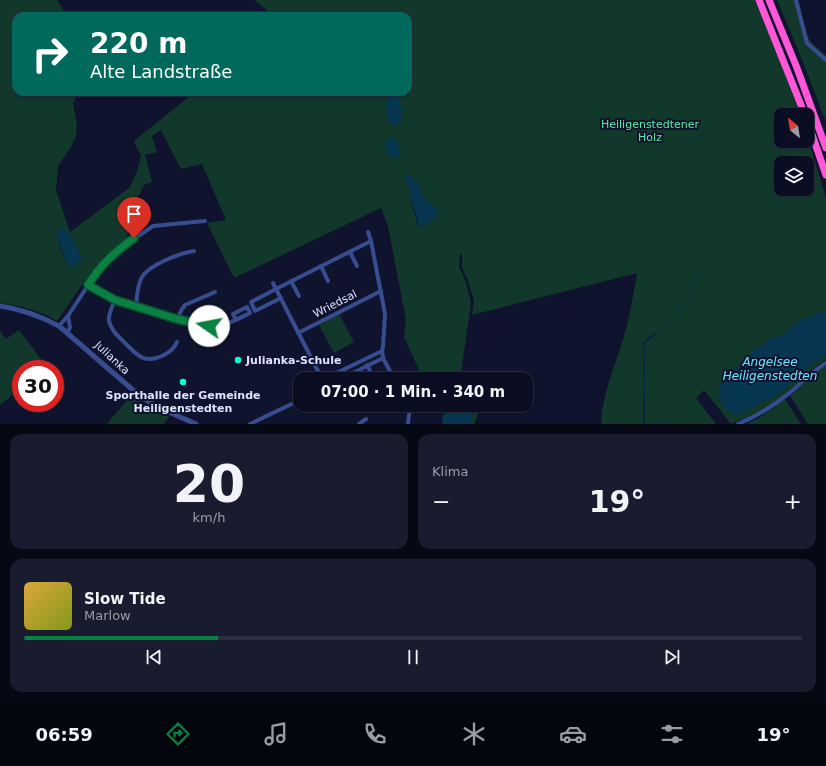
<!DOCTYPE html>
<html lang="de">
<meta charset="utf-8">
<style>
body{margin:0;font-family:"DejaVu Sans",sans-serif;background:#191c2f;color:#f1f3f6;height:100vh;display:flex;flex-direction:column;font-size:15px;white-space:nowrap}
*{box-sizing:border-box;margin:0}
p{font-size:13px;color:#9a9ca5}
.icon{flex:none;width:22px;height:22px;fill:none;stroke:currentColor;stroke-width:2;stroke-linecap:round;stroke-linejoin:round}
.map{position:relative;height:424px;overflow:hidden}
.details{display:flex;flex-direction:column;gap:10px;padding:10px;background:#060813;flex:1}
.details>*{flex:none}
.guide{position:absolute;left:12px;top:12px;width:400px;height:84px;border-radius:12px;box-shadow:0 1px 3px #0004,0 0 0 1px #2b2e40;background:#00695c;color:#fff;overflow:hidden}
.needle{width:26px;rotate:330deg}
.controls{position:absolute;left:774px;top:108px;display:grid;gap:8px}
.controls a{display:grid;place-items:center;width:40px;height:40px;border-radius:8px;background:#0b0e22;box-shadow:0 1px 3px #0004,0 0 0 1px #2b2e40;font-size:20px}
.speed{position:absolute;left:12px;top:360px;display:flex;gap:8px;font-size:20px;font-weight:700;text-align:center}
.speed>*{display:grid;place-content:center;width:52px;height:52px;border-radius:50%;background:#0b0e22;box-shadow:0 1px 3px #0004,0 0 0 1px #2b2e40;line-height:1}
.speed .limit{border:6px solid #d22;background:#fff;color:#111}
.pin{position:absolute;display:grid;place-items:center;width:34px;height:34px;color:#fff;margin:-41px -17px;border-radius:50% 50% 50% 0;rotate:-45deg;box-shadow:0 0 4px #0007}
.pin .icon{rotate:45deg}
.me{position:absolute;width:44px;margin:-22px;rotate:282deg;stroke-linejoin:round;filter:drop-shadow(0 0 3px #0008)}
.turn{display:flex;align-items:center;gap:14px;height:84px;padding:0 12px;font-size:18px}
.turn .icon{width:52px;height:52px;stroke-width:2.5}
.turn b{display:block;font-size:28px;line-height:34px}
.big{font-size:30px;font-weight:700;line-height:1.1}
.details .tile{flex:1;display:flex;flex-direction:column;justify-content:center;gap:6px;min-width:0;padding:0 14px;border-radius:12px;background:#191c2f}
.details .dial{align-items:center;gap:0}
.dial b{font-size:52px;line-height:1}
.song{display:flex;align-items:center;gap:12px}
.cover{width:48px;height:48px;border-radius:6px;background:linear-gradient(135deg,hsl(40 70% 55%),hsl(70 70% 35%))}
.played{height:4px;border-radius:2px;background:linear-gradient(90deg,#0b8043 25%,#2b2e40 25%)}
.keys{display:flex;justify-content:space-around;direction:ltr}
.heat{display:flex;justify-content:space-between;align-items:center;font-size:22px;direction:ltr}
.details .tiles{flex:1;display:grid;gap:10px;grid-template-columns:1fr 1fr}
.tile:last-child{grid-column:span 2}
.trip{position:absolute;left:293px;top:372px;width:240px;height:40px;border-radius:12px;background:#0b0e22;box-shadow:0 1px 3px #0004,0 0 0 1px #2b2e40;font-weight:700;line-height:40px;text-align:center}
.menu{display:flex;height:64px;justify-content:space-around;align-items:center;background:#04060e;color:#9a9ca5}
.menu .icon{width:28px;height:28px}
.menu .on{color:#0b8043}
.menu b{font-size:18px;color:#f1f3f6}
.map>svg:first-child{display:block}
.green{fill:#12382c;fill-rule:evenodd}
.water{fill:#063650}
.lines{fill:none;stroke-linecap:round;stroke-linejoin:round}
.stream{stroke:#063650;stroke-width:1}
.minor{stroke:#374d90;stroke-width:4}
.tertiary{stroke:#374d90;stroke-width:5}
.motorway{stroke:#ff57d8;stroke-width:7}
.route-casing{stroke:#07532c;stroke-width:10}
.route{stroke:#0b8043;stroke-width:7}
.poi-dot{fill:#08ffd0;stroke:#0f132e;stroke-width:1.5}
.labels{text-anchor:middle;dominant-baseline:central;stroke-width:4;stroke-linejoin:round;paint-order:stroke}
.park-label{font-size:11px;fill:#5dea9e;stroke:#0f132e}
.street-label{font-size:11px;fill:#dce2ff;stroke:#0f132e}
.poi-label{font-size:11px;font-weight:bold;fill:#dce2ff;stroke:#0f132e;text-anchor:start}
.water-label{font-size:12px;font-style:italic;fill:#6ae5ff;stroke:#0f132e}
</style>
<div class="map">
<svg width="826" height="424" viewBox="0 0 826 424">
<rect width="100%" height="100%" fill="#0f132e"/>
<!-- green -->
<g class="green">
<path d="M0,0H57L67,16H16V92H78L73,103L77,126L76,136L71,147L58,166L56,190L70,232L129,188L136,174L141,156L134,141L195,92H391L388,94L392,125L399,124L401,121L399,94L397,92H408V16H275L254,0H755L774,45L801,115H781V141H807V135L826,198V311L819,313L805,320L797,322L786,333L770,339L764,345L759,346L752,352L747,360L730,373L721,384L719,393L720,399L732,412L737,415L779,394L793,380L826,354V359C811,369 799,382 786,394C770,407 751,417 731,424L704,390L696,398L716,424H645V343L658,333L656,332L644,342L643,424H601C602,397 613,371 621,346C628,325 632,302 636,280L637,273L472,315L474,301L468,281L462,267V254H460L459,267L466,282L471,303L460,379H427L419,370L404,337L406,320L388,226L381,208L234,278L207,223L226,220L202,164L181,169L161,130L152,136L157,152L145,155L152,182L144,185L139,195L126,239L105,255L95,266L57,321C40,310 20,306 0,303V98L1,96L0,94ZM781,163H807V189H781ZM409,174L411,178L419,185L422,195L437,210L438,215L423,226L420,227L418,225C413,208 408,192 409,174ZM65,230L82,257L67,264L59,245L56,234Z"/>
<polygon points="777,0 798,0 805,30 810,41 826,56 826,122 799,52"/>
<polygon points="339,314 354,342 334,353 319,325"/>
<polygon points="0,330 6,339 19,330 47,367 45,369 21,369 21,388 0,405"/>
<polygon points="826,365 826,424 808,424 790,396 818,370"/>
<polygon points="131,395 140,402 169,417 164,424 107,424"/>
<polygon points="785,399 801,424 746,424 759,418"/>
<path d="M449,405H479L480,408L474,424H470L473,415C469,409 458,407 451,407Z"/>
</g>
<!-- water -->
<g class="water">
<path d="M391,92H397L399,94L402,117L399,124L392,125C385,119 384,99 391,92Z"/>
<path d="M393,137C398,142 399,149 399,156L396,158L391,157C385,150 382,139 393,137Z"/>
<polygon points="407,174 409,174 411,178 419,185 422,195 437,210 438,215 423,226 420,227 419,225 410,196 408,183 404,178"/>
<path d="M60,228H63C70,234 82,254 82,262C78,266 71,267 67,264L57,238L56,234Z"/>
<path d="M826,311V354L793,380L779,394L737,415C725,411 718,401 719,388L730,373L747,360L752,352L759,346L764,345L770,339L786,333L800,320C810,319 817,313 826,311Z"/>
<path d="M451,407C458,407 469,409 473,415L470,424H442L443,415Z"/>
</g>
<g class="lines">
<!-- stream -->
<polyline class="stream" points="644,424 645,343 667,324 687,301 691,293 694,281 703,269"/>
<!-- minor -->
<g class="minor">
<polyline points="796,0 807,43 826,60"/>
<polyline points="368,232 371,241"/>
<polyline points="350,252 357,266"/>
<polyline points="321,266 328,281"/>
<polyline points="291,281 299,296"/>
<polyline points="273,283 276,289 251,302 255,311 281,298"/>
<path d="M88,285L115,300L204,326C222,328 234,321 250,313L247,307L233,314L236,320"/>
<path d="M115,300C112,307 108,314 109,321C111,330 118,336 124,342C137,355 144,365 164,355C170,352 174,349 177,342"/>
<path d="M136,307C137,297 137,285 142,277C149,265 180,253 194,251"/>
<polyline points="177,319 182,309 185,305 215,292"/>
<polyline points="59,326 68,316 98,270 110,256 119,249 153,226 205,221"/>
<polyline points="68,332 70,327 68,316"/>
<polyline points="298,333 381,291"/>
<polyline points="383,358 392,375"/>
<polyline points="367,365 374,379"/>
<polyline points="322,379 276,289 371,241 385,314 383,347 382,351 383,358 341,379"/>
<polyline points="324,379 382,351"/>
<polyline points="250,424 300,400"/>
<polyline points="359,424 366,419"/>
<polyline points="408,424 410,405"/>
<path d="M738,424C758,416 776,404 792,391C803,381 813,371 826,363"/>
</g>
<!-- tertiary -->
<path class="tertiary" d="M0,306C21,309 40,316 59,326L141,397L162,409L196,424"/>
<!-- motorway -->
<g class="motorway">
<polyline points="759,0 805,115"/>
<polyline points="769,0 797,68 826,148"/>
<polyline points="807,120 826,175"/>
</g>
</g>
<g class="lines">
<defs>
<path id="route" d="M134,238C114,253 101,264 88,285L115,300L177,319L209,326"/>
</defs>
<!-- route casing -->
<use href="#route" class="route-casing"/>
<!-- route -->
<use href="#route" class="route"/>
</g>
<!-- markers -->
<g class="poi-dot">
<circle cx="238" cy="360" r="4"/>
<circle cx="183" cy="382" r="4"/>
</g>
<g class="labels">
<!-- park labels -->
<g class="park-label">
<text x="650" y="124">Heiligenstedtener<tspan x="650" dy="13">Holz</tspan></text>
</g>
<!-- street labels -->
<g class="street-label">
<text transform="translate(335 304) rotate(-27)">Wriedsal</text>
<text transform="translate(112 358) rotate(43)">Julianka</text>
</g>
<!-- poi labels -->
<g class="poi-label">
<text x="246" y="360">Julianka-Schule</text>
<text x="183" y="395" text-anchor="middle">Sporthalle der Gemeinde<tspan x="183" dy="13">Heiligenstedten</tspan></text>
</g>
<!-- water labels -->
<g class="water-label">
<text x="770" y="362">Angelsee<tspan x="770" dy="14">Heiligenstedten</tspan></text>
</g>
</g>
</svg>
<div class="controls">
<a><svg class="needle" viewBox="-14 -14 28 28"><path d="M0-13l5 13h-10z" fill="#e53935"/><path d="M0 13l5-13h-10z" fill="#9a9ca5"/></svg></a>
<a><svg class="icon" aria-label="layers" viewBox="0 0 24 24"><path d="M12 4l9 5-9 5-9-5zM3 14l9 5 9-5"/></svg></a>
</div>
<div class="speed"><div class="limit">30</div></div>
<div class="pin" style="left:134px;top:238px;background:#d93025"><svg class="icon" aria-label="arrive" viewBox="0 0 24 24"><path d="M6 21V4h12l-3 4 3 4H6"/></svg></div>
<svg class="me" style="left:209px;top:326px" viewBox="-20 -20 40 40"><circle r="19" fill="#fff"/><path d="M0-13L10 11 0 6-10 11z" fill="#0b8043"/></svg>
<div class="trip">07:00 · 1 Min. · 340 m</div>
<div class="guide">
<div class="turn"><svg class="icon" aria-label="right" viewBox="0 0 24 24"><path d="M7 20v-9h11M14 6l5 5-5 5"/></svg><div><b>220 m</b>Alte Landstraße</div></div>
</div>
</div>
<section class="details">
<div class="tiles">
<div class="tile dial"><b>20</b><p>km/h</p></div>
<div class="tile"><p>Klima</p>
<div class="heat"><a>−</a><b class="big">19°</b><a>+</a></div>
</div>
<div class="tile">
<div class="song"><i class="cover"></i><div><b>Slow Tide</b><p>Marlow</p></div></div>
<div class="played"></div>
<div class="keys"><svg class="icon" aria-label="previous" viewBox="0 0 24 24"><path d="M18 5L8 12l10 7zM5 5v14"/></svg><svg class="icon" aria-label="pause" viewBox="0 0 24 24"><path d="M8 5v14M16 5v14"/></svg><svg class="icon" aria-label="next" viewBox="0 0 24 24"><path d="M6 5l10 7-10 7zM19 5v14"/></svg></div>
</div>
</div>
</section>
<nav class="menu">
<b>06:59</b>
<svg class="icon on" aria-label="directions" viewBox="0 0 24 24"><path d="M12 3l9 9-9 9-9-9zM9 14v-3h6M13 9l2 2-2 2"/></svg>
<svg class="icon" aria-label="music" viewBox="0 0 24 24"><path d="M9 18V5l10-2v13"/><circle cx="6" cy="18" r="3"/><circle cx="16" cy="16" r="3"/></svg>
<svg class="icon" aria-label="phone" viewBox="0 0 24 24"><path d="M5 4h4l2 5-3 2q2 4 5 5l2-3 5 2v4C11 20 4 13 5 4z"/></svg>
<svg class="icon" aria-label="climate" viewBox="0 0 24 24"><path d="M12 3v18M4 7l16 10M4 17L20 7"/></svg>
<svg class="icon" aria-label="car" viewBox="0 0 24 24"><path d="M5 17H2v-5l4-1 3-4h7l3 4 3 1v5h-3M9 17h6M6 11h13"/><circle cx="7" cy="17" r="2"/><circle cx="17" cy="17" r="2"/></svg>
<svg class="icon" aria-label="filters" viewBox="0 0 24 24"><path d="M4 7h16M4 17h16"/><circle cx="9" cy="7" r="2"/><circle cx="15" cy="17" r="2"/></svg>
<b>19°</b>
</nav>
